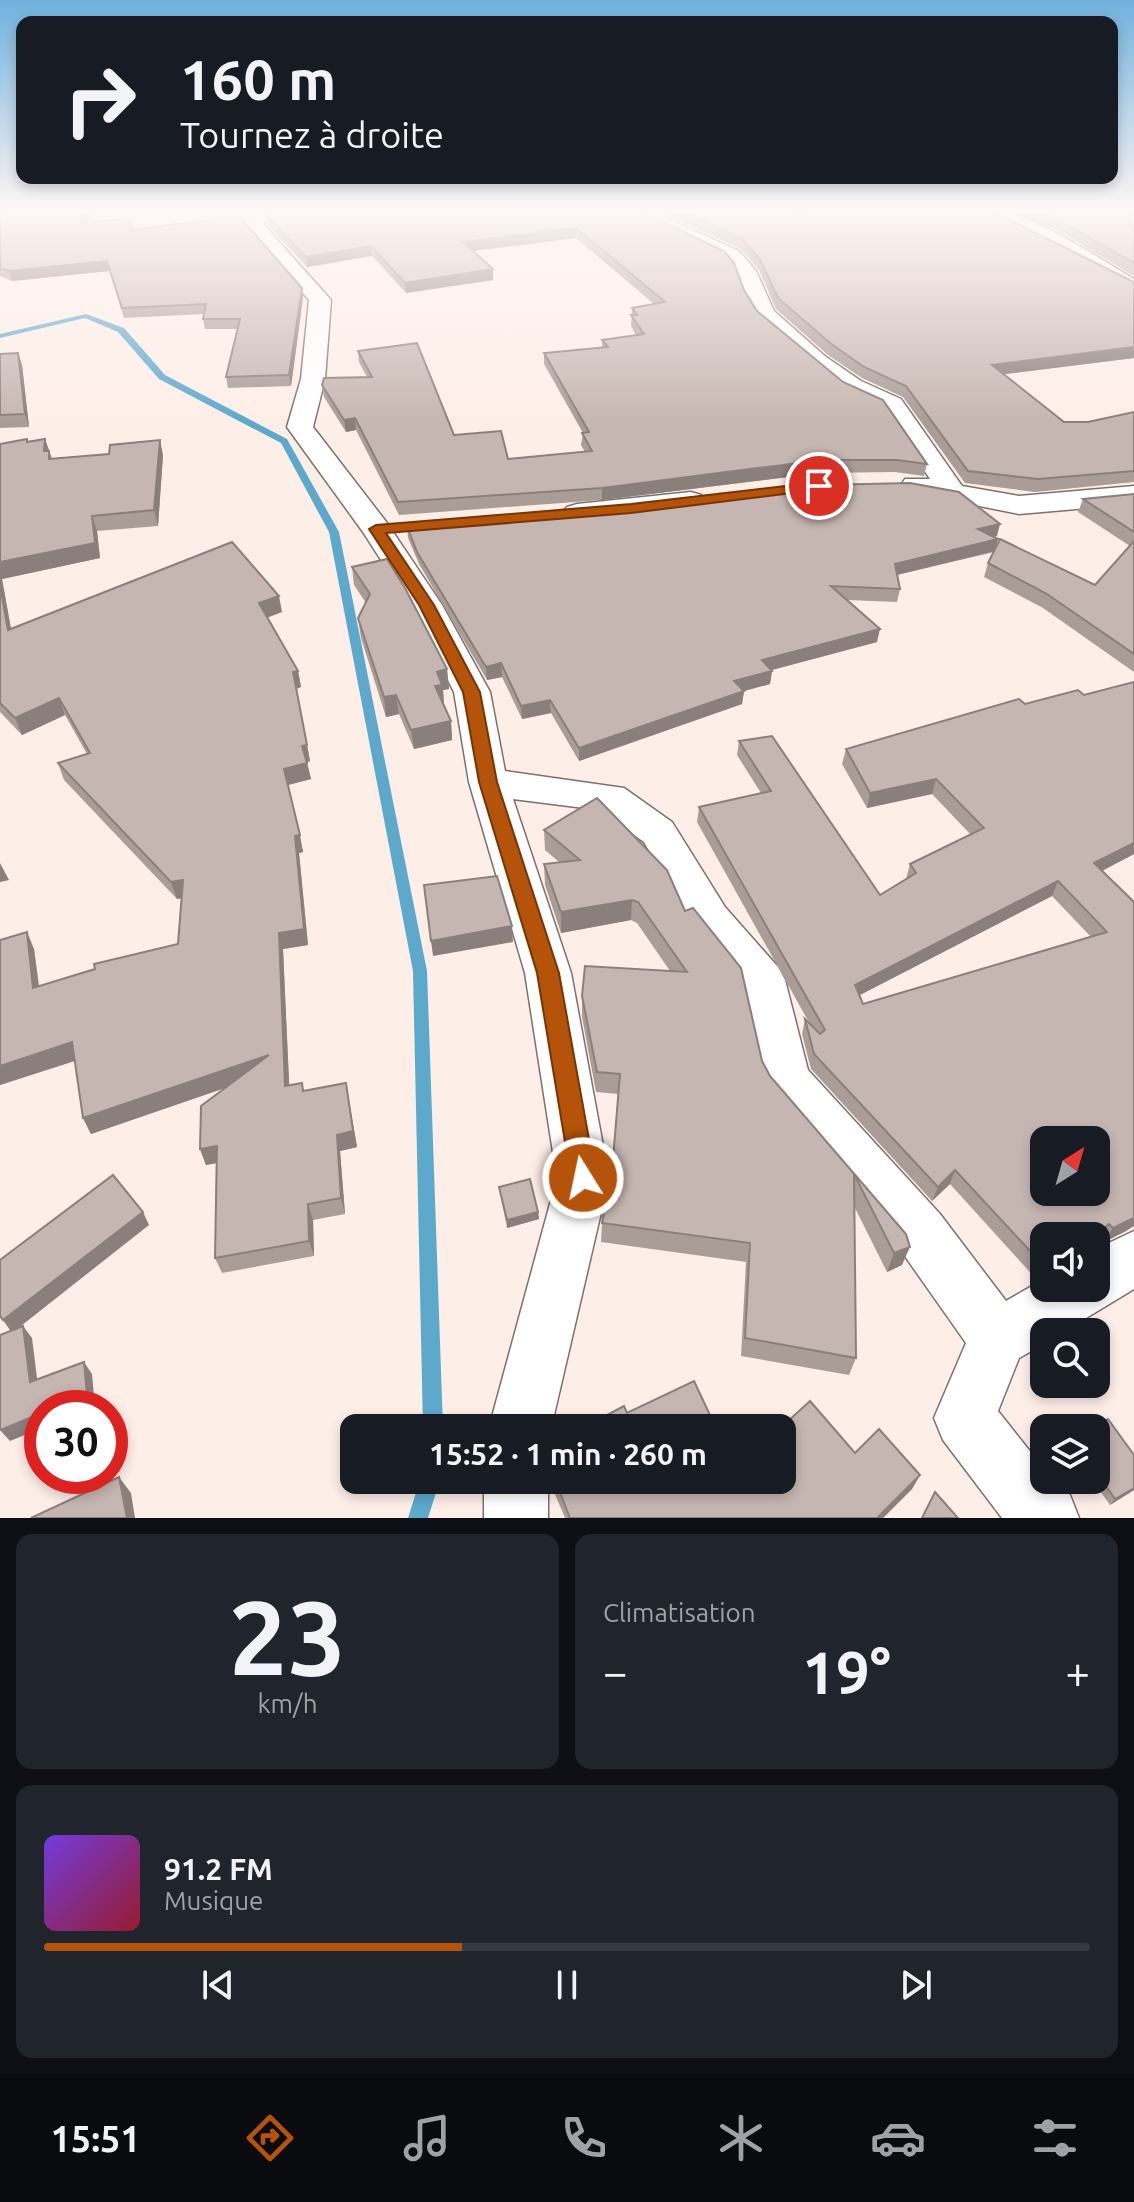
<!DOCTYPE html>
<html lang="fr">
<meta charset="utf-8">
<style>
body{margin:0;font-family:Ubuntu,sans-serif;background:#20242c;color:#f1f3f6;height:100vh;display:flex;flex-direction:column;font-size:30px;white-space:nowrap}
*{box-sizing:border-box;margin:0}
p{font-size:26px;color:#9ea1a6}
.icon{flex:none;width:44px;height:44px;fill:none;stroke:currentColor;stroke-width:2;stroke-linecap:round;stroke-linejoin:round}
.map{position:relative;height:1518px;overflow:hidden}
.drawer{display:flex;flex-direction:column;gap:16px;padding:16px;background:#0d0f14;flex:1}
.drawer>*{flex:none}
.guide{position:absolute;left:16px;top:16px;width:1102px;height:168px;border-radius:16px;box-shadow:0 4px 12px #0003;background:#171b24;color:#f1f3f6;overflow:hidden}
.needle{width:52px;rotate:37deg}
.tools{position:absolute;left:1030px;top:1126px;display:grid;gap:16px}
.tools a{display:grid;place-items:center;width:80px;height:80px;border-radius:16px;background:#171b24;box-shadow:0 4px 12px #0003;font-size:40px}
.speed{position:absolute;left:24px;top:1390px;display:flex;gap:16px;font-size:40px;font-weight:700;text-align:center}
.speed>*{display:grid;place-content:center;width:104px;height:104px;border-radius:50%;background:#171b24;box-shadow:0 4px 12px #0003;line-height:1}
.speed .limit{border:12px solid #d22;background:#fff;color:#111}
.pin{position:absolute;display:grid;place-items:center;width:68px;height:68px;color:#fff;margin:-34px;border:4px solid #fff;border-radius:50%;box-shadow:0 2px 8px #0007}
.me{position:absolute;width:88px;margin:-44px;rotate:350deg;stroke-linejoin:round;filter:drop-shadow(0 0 6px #0008)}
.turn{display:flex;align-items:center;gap:28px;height:168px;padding:0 32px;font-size:36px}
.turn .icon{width:104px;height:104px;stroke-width:2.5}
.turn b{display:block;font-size:56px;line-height:68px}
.big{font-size:60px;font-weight:700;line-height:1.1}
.drawer .tile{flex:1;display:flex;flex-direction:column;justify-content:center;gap:12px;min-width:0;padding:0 28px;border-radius:16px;background:#20242c}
.drawer .dial{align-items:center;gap:0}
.dial b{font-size:104px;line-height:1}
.song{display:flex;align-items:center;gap:24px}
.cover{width:96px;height:96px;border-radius:12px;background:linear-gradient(135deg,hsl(260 70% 55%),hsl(350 70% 35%))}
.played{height:8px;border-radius:4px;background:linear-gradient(90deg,#b45309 40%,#363941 40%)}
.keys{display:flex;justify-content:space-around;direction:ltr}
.heat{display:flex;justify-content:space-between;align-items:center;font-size:44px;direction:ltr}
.drawer .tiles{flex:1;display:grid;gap:16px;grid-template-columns:1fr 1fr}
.tile:last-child{grid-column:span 2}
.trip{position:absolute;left:340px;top:1414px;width:456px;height:80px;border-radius:16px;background:#171b24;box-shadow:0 4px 12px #0003;font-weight:700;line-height:80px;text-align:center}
.menu{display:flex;height:128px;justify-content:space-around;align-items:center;background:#090b0e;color:#9ea1a6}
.menu .icon{width:56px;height:56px}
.menu .current{color:#b45309}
.menu b{font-size:36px;color:#f1f3f6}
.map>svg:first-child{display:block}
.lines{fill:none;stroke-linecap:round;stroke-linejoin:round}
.stream{fill:#5da9cc;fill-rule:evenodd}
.minor-casing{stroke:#7e706b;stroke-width:3}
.minor{fill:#fff;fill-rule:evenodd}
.wall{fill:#aa9d98;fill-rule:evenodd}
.shaded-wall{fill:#8b7f7c}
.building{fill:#c6b6b1;stroke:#8b7f7c;stroke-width:2;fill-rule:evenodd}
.route{fill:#b45309;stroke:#753606;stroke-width:2}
</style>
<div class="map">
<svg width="1134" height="1518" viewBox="0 0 1134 1518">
<rect width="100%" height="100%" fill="#feeee8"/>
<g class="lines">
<!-- stream -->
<g class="stream">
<polygon points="86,314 124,328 165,375 287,439 339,532 427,971 443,1428 423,1428 413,971 329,532 281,443 159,379 118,332 85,318 0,338 0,334"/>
<polygon points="420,1480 440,1480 428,1518 408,1518"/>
</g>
<defs>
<g id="minor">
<polygon points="621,209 646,209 739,251 756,271 774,311 826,357 861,381 901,399 962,486 1019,496 1134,486 1134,504 1019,514 905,491 901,485 905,479 930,479 883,409 843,391 810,367 758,320 745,299 736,272 725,259"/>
<path d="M972,209C1031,209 1084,250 1134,279V294L1037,239Z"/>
<polygon points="256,210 270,210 272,214 263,224 331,300 325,379 313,427 387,523 442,605 490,692 505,771 624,788 672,822 725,907 778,967 785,980 808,1070 940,1214 1006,1301 1044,1279 1044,1288 1096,1288 1096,1249 1134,1231 1134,1289 1063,1332 1044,1332 1044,1344 1019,1358 998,1411 1044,1469 1044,1480 1053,1480 1070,1495 1079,1518 1002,1518 943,1440 934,1418 966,1343 902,1252 769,1095 761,1080 741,987 695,931 644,842 600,810 513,799 571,973 609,1178 551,1428 489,1428 557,1178 525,973 469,782 454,692 410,605 363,532 287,427 301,379 309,300 243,224"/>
<polygon points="691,492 701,495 705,501 701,507 577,522 567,519 562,513 567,507 577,504"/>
<rect x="484" y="1480" width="64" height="38"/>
</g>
</defs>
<!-- minor casing -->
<use href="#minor" class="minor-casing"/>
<!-- minor -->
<use href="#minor" class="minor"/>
</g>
<!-- wall -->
<g class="wall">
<polygon points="0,209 92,214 88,221 134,228 134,230 302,288 303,298 291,386 228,388 226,377 237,329 205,329 203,319 204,314 124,318 109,271 12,281 0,276"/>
<polygon points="636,209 744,290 757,311 927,464 924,476 895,472 820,473 602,500 399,515 356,430 346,432 324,397 322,385 367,377 359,362 358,351 454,435 508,459 585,452 581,445 583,433 544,364 544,353 602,348 602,340 636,335 631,326 632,308 654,304 576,238 473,251 493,280 406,293 372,256 307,267 267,224 265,214"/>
<polygon points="654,209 988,209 1134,358 1004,374 1064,422 1088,422 1134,412 1134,482 1035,492 965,483 903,397 862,378 828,355 776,309 759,270 741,249"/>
<polygon points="999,209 1134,209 1134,276 1058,230"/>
<polygon points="18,353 22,365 29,427 0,428 0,354"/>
<polygon points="45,439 52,459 163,455 158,526 97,531 100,558 2,579 11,629 282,612 267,618 298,671 301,687 296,689 310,761 307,762 311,779 288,785 303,852 299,853 308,945 283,949 289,1085 305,1091 346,1083 357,1147 340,1151 345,1214 313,1220 314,1256 222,1273 215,1258 216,1163 206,1165 200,1149 225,1088 91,1134 83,1118 75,1061 0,1085 0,940 34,949 39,986 178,944 182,898 177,899 64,780 58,763 87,754 65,715 22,735 0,712 0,444"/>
<polygon points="1134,494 1134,672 1043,608 984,577 988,563 994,552 897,575 900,589 897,602 847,600 877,642 772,670 770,684 744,691 742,704 579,761 551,713 522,719 502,677 487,680 419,564 408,538 407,526 997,536 994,537 996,547 1095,585 1130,546 1078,512 1083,499"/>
<polygon points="352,567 447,669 449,689 443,690 444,704 451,721 452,740 414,749 399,714 386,717 361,638 358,618 366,603 354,585"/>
<path d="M1134,682V854L1102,871L1134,902L1126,1231L1104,1242L1101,1238L1044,1236V1278L1037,1280L950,1184L932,1201L811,1069L802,1034L805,1019L811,1026L697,822L699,807L761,793L737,755L739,741L880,895L906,879L910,864L971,835L932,794L867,808L842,764L846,749L1025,704L1084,695ZM1052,896L1091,937L863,1004L860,995Z"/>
<polygon points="544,830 685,911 770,1076 906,1234 902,1265 887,1272 854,1206 856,1358 849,1375 741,1356 746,1262 601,1242 602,1223 613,1159 618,1094 596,1092 582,1017 582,996 670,971 637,923 631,920 561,933 545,885 544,864 559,862 545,850"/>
<polygon points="499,1187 538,1212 539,1219 507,1228"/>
<polygon points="1096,1428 1134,1455 1134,1490 1110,1505 1092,1480 1096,1480"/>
<polygon points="855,1453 920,1475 912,1489 883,1518 565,1518 549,1480 782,1480"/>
</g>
<!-- shaded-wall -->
<g class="shaded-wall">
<polygon points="87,209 91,209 92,214 83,231 81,222"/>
<polygon points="576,228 576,238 463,252 463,242"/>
<polygon points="371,246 372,256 307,267 306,257"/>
<polygon points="107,261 109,271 12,281 9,271"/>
<polygon points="493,269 493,280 406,293 405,283"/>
<polygon points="302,288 303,298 291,386 289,375"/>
<polygon points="1134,347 1134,358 989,376 992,365"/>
<polygon points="18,353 22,365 29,427 25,414"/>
<polygon points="355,418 356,430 346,432 344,420"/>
<polygon points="45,439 54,465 44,451"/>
<polygon points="160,440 163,455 158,526 154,510"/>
<polygon points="822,460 820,473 602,500 602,488"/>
<polygon points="92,516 97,531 100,558 2,579 14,646 8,630 0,586 0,562"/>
<polygon points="1000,524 997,536 975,541 978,529"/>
<polygon points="998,539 995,551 892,576 895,564"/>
<polygon points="279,596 282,612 262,619 259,603"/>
<polygon points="880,629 877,642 760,673 762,660"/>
<polygon points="501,663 502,677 487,680 486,667"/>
<polygon points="447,669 449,689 443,690 444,704 435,686 437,672"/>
<polygon points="298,671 301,687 296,689 293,672"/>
<polygon points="772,671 770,684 744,691 742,704 579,761 579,748 734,681"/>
<polygon points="396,695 399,714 386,717 384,697"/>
<polygon points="59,698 65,715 22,735 15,718"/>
<polygon points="550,700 551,713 522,719 521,706"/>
<polygon points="451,721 452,740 414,749 411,730"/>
<polygon points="307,745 310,761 305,763 302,746"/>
<polygon points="307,763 311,779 288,785 284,769"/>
<polygon points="936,779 932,794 867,808 870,793"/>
<polygon points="300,835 303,852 299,853 308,945 283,949 290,1102 285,1086 279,933 295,836"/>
<polygon points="1134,843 1134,854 1088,878 1094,863"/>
<polygon points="0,863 9,880 0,882"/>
<polygon points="183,880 188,897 177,899 171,882"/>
<polygon points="1058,881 1052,896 852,999 855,985"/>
<polygon points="632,900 631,920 561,933 561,912"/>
<polygon points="512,926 513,942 433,956 431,941"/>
<polygon points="27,932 34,949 41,1004 33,988"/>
<polygon points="72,1042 80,1059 0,1085 0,1066"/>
<polygon points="269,1055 274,1071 91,1134 83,1118"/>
<polygon points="346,1083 357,1147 340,1151 345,1214 341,1198 337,1135"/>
<polygon points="217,1146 223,1162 206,1165 200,1149"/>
<polygon points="955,1170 950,1184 932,1201 938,1187"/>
<polygon points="308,1204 313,1220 314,1256 309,1241"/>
<polygon points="143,1212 149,1225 12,1333 3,1320"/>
<polygon points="538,1212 539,1219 507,1228 507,1220"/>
<polygon points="1134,1218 1134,1226 1126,1231 1104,1242 1113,1228"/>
<polygon points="1109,1224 1101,1238 1096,1241 1096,1236 1093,1236"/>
<polygon points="910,1247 902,1265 887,1272 894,1253"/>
<polygon points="23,1326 32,1338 39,1394 30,1382"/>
<polygon points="84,1362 92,1374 95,1407 55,1408"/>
<polygon points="42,1413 42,1428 10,1441 0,1430"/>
<polygon points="920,1475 912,1489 883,1518 877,1518"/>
<polygon points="119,1477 131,1493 135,1518 127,1518"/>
<polygon points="1134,1488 1134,1490 1110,1505 1115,1499"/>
</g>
<!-- building -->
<g class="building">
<polygon points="0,209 87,209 81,222 132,219 131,230 239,216 302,288 289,375 226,377 240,319 203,319 206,304 122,308 107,261 9,271 0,268"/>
<polygon points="286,209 636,209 724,251 734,263 744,290 757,311 843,382 883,400 927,464 897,460 822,460 602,488 398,502 355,418 344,420 322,385 324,378 372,377 358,351 417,343 454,435 501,431 508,459 592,451 582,433 589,432 544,353 608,347 602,340 644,334 631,315 637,315 632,308 665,302 576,228 463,242 493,269 405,283 371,246 306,257 265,214 268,212"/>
<polygon points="676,209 797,209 801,213 800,209 988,209 1134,282 1134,347 992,365 1064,422 1088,422 1134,412 1134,471 1038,479 968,471 906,386 864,367 830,343 778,298 760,259 742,239"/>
<polygon points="1028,209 1134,209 1134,263 1060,221"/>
<polygon points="18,353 25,414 0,415 0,354"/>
<polygon points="27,439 27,442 45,439 44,451 49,451 49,459 109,454 110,445 160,440 154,510 92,516 95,543 0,562 0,444"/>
<polygon points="910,483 959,492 1000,524 978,529 998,539 895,564 900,589 831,586 880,629 762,660 772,671 734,681 744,691 579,748 550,700 521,706 501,663 486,667 417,552 407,526 632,509 821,485"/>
<polygon points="1134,494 1134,532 1083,499"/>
<polygon points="1000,539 1095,585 1134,541 1134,654 1047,594 988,563"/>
<polygon points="232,542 279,596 259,603 298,671 293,672 307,745 302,746 307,763 284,769 300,835 295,836 304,929 279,933 285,1086 302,1083 303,1091 346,1083 353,1131 337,1135 341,1198 308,1204 309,1241 215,1258 217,1146 200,1149 201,1106 269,1055 83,1118 72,1042 0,1066 0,940 27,932 33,988 95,969 94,964 178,944 183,880 171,882 58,763 90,753 59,698 15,718 0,703 0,586 8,630"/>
<polygon points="387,559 405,588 447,669 437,672 442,685 435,686 451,721 411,730 396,695 384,697 358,618 370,594 352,567"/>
<path d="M1134,682V843L1094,863L1134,902V1218L1113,1228L1109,1224L1093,1236H1044V1266L955,1170L938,1187L814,1054L805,1019L820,1034L825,1030L699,807L771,791L739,741L772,736L880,895L916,873L910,864L984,828L936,779L870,793L846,749L1019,699L1025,704L1078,690L1084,695ZM1058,881L1107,932L863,1004L855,985ZM1044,1140H1096V1192H1044Z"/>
<polygon points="597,798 667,870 685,911 693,908 741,968 762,1061 770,1076 906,1234 910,1247 894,1253 854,1174 856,1358 745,1338 750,1243 602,1223 613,1159 620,1074 597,1072 582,996 585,966 687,972 638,902 632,900 561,912 544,864 580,860 544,830"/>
<polygon points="497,876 512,926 431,941 424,885"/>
<polygon points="113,1175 143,1212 3,1320 0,1316 0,1260"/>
<polygon points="530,1179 538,1212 507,1220 499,1187"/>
<polygon points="23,1326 30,1382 84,1362 87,1395 55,1408 42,1408 42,1413 0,1430 0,1335"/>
<polygon points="694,1381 716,1428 583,1428 624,1406 627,1413"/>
<polygon points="810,1401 855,1453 879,1429 920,1475 877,1518 570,1518 555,1480 782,1480 782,1428 777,1428 786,1423"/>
<polygon points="1108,1419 1134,1455 1134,1488 1115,1499 1096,1472 1096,1428 1092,1428"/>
<polygon points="119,1477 127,1518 31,1518"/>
<polygon points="935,1492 958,1518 922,1518"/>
</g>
<!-- sky -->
<linearGradient id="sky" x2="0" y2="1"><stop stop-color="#70b0dd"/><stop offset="0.5" stop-color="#fff7f5"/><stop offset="1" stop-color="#fff7f5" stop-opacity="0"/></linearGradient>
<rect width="1134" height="422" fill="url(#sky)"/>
<!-- route -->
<polygon class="route" points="819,482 824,483 824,489 631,513 386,533 434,605 480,692 497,782 559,973 596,1178 592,1186 583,1189 574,1186 571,1178 537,973 479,782 463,692 419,605 369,529 376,525 631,504"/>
</svg>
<div class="tools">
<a><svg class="needle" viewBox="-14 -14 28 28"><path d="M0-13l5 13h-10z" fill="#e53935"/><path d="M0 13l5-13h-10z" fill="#9ea1a6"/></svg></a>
<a><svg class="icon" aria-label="sound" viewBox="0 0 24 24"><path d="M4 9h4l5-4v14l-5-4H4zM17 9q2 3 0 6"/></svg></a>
<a><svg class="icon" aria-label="search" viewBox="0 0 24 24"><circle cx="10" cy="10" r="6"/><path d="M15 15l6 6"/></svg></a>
<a><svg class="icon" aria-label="layers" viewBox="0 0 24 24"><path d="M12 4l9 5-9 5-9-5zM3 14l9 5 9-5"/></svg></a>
</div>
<div class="speed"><div class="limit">30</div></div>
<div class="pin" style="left:819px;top:486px;background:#d93025"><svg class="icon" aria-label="arrive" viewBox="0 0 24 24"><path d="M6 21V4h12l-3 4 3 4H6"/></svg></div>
<svg class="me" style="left:583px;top:1178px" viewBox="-20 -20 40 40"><circle r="17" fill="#b45309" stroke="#fff" stroke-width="3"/><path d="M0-11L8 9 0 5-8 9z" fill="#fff"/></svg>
<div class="trip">15:52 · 1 min · 260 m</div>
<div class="guide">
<div class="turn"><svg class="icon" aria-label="right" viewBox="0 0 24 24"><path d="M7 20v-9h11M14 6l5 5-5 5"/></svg><div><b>160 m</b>Tournez à droite</div></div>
</div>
</div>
<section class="drawer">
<div class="tiles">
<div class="tile dial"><b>23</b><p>km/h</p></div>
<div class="tile"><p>Climatisation</p>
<div class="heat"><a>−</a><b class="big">19°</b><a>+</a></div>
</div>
<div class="tile">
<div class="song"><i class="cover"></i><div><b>91.2 FM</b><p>Musique</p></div></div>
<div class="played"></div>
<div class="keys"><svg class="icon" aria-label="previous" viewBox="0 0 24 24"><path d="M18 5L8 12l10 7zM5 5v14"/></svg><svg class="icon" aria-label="pause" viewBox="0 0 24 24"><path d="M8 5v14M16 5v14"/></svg><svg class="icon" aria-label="next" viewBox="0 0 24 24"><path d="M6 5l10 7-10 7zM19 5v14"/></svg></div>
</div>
</div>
</section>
<nav class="menu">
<b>15:51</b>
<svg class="icon current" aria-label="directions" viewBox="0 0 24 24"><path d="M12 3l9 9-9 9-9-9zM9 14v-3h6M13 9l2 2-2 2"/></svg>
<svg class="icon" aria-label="music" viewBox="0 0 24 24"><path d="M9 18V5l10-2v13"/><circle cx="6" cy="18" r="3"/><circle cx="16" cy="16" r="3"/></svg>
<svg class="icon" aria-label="phone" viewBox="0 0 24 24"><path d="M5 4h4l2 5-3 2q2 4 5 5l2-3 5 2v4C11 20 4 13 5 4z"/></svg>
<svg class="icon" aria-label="climate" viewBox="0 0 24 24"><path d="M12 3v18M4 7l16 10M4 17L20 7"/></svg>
<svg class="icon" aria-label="car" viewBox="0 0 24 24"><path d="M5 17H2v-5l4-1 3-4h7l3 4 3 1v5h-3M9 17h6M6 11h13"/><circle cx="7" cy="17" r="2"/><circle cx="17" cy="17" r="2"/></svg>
<svg class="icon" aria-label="filters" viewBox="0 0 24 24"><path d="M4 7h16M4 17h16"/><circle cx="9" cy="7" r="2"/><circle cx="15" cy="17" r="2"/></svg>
</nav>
